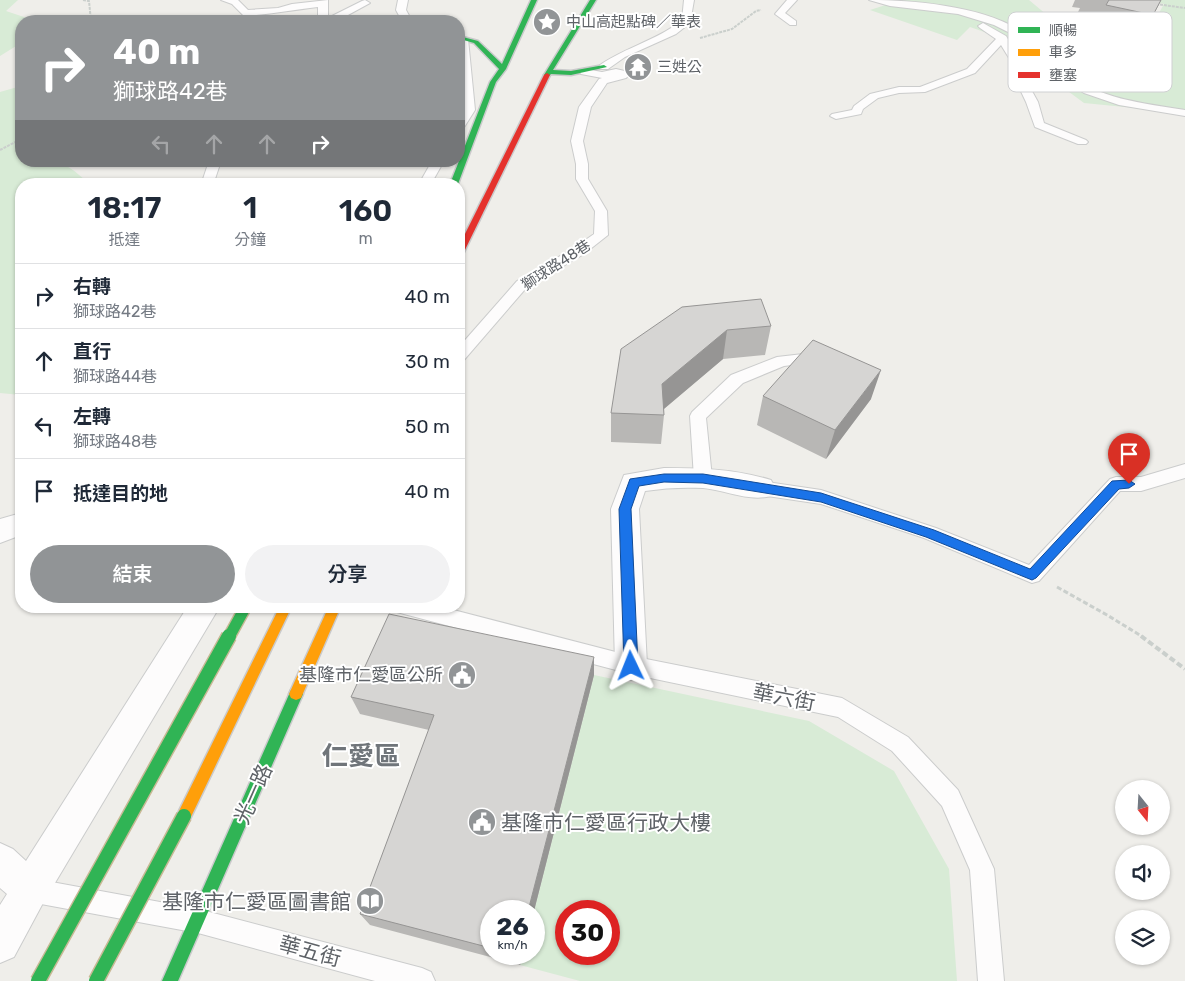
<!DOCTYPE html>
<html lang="zh-TW">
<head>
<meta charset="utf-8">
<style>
  body { margin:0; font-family:Rubik,"Noto Sans TC",sans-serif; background:#f2f2f3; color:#1f2937; height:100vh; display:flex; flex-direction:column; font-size:19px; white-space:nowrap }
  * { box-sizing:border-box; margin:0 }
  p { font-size:16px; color:#747a83 }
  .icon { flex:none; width:28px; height:28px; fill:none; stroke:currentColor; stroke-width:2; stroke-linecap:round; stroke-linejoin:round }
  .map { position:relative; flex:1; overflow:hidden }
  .drawer { position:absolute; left:15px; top:178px; width:450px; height:435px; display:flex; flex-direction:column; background:#fff; border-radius:20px; box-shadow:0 1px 4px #0004 }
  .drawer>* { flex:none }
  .hud { position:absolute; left:15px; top:15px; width:450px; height:152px; border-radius:20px; box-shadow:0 1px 4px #0004; background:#919496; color:#fff; overflow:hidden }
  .needle { width:32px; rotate:162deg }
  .buttons { position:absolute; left:1115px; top:780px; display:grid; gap:10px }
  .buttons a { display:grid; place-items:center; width:55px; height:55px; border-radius:50%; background:#fff; box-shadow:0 1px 4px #0004; font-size:25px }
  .speed { position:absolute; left:480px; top:900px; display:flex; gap:10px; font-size:25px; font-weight:700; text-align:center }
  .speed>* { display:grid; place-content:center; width:65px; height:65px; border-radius:50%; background:#fff; box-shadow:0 1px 4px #0004; line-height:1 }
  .speed small { font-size:12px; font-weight:400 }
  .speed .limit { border:8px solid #d22; background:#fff; color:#111 }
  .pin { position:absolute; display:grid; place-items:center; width:42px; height:42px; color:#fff; margin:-51px -21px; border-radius:50% 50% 50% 0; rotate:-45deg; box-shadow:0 0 5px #0007 }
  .pin .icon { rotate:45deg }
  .me { position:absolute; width:55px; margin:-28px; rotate:358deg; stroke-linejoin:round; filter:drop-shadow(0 0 4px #0008) }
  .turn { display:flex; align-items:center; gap:18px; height:105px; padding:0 15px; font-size:22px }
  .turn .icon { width:65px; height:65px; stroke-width:2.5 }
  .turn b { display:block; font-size:35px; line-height:42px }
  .lanes { display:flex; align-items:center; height:48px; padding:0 15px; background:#0003; justify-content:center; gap:25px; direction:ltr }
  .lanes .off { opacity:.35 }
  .eta { display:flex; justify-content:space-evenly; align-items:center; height:85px; text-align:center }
  .eta b { font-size:30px; font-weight:600; line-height:35px }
  .action { display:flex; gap:10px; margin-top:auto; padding:10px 15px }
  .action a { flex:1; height:58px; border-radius:30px; background:#919496; color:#fff; font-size:20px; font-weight:600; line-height:58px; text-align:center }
  .action a+a { background:#f2f2f3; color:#1f2937 }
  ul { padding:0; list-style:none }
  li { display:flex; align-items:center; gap:15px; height:65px; padding:0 15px; border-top:1px solid #e0e1e3 }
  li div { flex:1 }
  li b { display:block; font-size:19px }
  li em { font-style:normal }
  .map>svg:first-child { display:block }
  .green { fill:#d8ebd6; fill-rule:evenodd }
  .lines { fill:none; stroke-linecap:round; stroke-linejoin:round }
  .lane-casing { stroke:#cbcccc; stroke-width:2 }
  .street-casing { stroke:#cbcccc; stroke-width:2 }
  .fast-casing { stroke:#cacacb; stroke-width:3 }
  .slow-casing { stroke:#cacacb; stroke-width:3 }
  .jam-casing { stroke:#cacacb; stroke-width:3 }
  .path-far2 { stroke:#cacfcc; stroke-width:2; stroke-dasharray:3 1; stroke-linecap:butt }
  .path-far1 { stroke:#cacfcc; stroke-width:3; stroke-dasharray:5 2.5; stroke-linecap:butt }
  .path { stroke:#cacfcc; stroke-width:4; stroke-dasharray:6 3; stroke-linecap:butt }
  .lane { fill:#fdfcfc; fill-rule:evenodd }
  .street { fill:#fdfcfc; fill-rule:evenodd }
  .fast { fill:#30b455; fill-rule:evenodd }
  .slow { fill:#ff9f0a; fill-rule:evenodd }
  .jam { fill:#e5322d; fill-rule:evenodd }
  .fast-bridge-far1-casing { stroke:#c8b996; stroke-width:14; stroke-linecap:butt }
  .fast-bridge-casing { stroke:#c8b996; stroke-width:17; stroke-linecap:butt }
  .fast-bridge-far1 { stroke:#30b455; stroke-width:11 }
  .fast-bridge { stroke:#30b455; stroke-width:14 }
  .wall { fill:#b8b7b5 }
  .shaded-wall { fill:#969594 }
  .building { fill:#d6d5d3; stroke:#969594 }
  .route { fill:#1a73e8; stroke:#114b97 }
  .labels { text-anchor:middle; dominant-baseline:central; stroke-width:4; stroke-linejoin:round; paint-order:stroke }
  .far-poi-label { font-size:15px; fill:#5f6368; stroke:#fff; text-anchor:start }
  .far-street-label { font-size:15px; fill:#5f6368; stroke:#fff }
  .poi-label { font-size:18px; fill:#5f6368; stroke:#fff; text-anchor:end }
  .near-street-label { font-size:21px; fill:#5f6368; stroke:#fff }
  .near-poi-label { font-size:21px; fill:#5f6368; stroke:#fff; text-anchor:start }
  .near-district-label { font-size:26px; font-weight:bold; fill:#70757a; stroke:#fff }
  .key { fill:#fff; stroke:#cfd0d2; stroke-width:1 }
  .key-label { font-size:14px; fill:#5f6368 }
</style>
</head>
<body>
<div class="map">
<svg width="1185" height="981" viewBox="0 0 1185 981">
  <rect width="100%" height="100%" fill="#efeeea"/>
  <!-- green -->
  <path class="green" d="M0 0H18L6 11 36 21H21V43L0 56Z
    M901 0H1029L1065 30H1072L1093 43 1146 36 1164 4 1146 0H1185V113L1084 103 1023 58 1013 42 970 27 957 40 870 10Z
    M21 86V161C56 161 63 158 89 184H21V395L0 393V92Z
    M594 675 809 721 894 771 949 869 957 981H580L520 965 523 954H534V911ZM566 911H609V954H566Z"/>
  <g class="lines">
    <defs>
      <path id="lane" d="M221 0H238L248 10 278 8 292 4 328 0V16H332L362 1 365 0 370 3 337 21H320L318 19V7C294 10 271 14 246 16L243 15 232 4Z
        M398 0H408L406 10 412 21H402L396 10Z
        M684 0H694L690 23 676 34 625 57 608 69H600L599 67 600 65C626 47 658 40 682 20Z
        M787 0H797L785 13 796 21V25H790L775 14Z
        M869 0C914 0 979 6 1018 29 1036 39 1047 58 1063 71 1098 99 1142 103 1185 110V116L1119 105 1084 93 1055 75 1018 37 994 25 958 14 890 6Z
        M983 23 1006 36 1017 54 1035 73 1027 82 1038 102 1044 123 1086 140 1088 142 1086 144H1078L1035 127 1026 102 1016 81 1024 73 1009 58 1001 45 975 73 925 92 899 93 878 98 863 109 861 114 836 119 830 116 832 114 852 110 854 106 870 94 899 87H920L967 69 996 39 980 28 978 26Z
        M459 35 468 39 475 110 463 129 459 130V118L463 110Z
        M585 69 602 72 616 69 629 72 630 74 626 78 607 83 591 107 583 141 588 164V179L607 211 608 235 584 254 527 287 464 360 459 361V347L517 281 574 248 594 234 595 211 576 179V164L571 141 579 107 599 79 602 78 581 74 580 72Z
        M209 161H221L215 179 217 184H205L203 179Z
        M432 161H444L431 184H419Z
        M803 354 808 355 811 359 808 363 784 366 743 383 706 418 712 478 709 483 703 485 697 483 694 478 690 416 692 412 731 375 777 357Z
        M1185 464V478L1141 491H1120L1039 581 1032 583 924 538 821 504 761 495 755 493 752 488 755 483 761 481 821 490 936 528 1029 565 1110 479 1116 477H1141Z
        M394 606H438L631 656 842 698 908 737 958 790 994 869 1004 981H978L970 870 942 806 892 751 838 717 631 674 404 614 397 612Z
        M30 878 198 909 422 968 431 972 435 981H375L198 933 30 902 21 899 18 890 21 881Z"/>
      <path id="street" d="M664 468C700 468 736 469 771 480L775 488 771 496C749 502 725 490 703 488 683 487 664 488 645 491L639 509 647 665 642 675 631 680 620 675 615 665 611 509 624 475Z
        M21 513V535L0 543V519Z
        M188 606H220L43 903 14 957 0 963V905L7 894 0 888V843L13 849 26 861Z"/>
      <path id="fast" d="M531 0H537L506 69 496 82 458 184H450L490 82 499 69 474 43 460 39 463 37 478 41 502 64Z
        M590 0H596L553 70 571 71 604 65 607 67 571 75 551 74 549 76H545L544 75Z
        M296 688 301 690 303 694 178 981H162L291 690Z"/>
      <path id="slow" d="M280 606H292L189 821 184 823 179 821 177 816 179 811Z
        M329 606H341L301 698 296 700 291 698 289 694Z"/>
      <path id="jam" d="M547 73 550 75 463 254 459 257V246L544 75Z"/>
    </defs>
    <!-- lane casing -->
    <use href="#lane" class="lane-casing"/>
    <!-- street casing -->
    <use href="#street" class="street-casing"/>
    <!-- fast casing -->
    <use href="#fast" class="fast-casing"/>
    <!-- slow casing -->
    <use href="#slow" class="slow-casing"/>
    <!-- jam casing -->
    <use href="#jam" class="jam-casing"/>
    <!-- path-far2 -->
    <path class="path-far2" d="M83 0 89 1 91 21
      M1156 4 1185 8
      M700 38 732 29 756 11 761 10
      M0 150 21 139"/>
    <!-- path-far1 -->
    <path class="path-far1" d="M1057 587 1107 615 1143 637"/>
    <!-- path -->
    <path class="path" d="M1141 636 1185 669"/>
    <!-- lane -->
    <use href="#lane" class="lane"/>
    <!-- street -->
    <use href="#street" class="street"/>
    <!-- fast -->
    <use href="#fast" class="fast"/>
    <!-- slow -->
    <use href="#slow" class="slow"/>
    <!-- jam -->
    <use href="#jam" class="jam"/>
    <defs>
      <path id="fast-bridge-far1" d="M229 637 246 606"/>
      <path id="fast-bridge" d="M38 981 229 636
        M96 981 184 816"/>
    </defs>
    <!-- fast-bridge-far1 casing -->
    <use href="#fast-bridge-far1" class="fast-bridge-far1-casing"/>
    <!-- fast-bridge casing -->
    <use href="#fast-bridge" class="fast-bridge-casing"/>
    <!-- fast-bridge-far1 -->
    <use href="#fast-bridge-far1" class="fast-bridge-far1"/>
    <!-- fast-bridge -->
    <use href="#fast-bridge" class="fast-bridge"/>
  </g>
  <!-- wall -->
  <path class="wall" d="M1075 0H1161L1144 34 1098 24 1101 17 1078 12 1080 8 1072 7Z
    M682 307 771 326 765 355 723 359 664 409V415L661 444 611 442V413Z
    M763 396 871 399 826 459 757 425Z
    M594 657V675L534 911H491V954H523L520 965 370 925 360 914 429 730 360 714 351 697Z"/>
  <!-- shaded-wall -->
  <path class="shaded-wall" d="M727 330 723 359 659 413 662 384Z
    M881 370 871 399 826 459 835 430Z
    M594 657V675L534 911H528Z
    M517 954H523L520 965 517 955Z"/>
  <!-- building -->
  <path class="building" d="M1109 0H1161L1153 15 1106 5Z
    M761 299 771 326 727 330 662 384 664 415 611 413 621 349 682 307Z
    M813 340 881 370 835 430 763 396Z
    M389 614 594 657 528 911H491V948L360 914 434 715 351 697Z"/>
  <!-- route -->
  <path class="route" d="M664 474H703L821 493 934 530 1030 569 1112 481 1129 480 1135 484 1129 488 1119 489 1036 578 1032 580 926 537 821 502 703 483 664 482 639 486 631 509 638 666 636 670 631 672 626 670 624 666 619 509 630 479Z"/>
  <!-- icons -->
  <defs>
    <symbol id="sight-disc" viewBox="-11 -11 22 22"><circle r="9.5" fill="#919496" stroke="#fff"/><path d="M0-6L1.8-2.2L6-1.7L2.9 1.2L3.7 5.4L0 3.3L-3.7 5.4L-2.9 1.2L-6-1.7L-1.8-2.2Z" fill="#fff"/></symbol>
    <symbol id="temple-disc" viewBox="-11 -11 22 22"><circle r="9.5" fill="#919496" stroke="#fff"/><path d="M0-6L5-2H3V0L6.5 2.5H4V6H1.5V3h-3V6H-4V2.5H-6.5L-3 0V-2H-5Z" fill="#fff"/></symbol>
    <symbol id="civic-disc" viewBox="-11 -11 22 22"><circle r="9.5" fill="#919496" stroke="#fff"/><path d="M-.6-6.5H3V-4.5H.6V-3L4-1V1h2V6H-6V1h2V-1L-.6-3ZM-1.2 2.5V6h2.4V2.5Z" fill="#fff"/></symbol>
    <symbol id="library-disc" viewBox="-11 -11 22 22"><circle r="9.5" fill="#919496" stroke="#fff"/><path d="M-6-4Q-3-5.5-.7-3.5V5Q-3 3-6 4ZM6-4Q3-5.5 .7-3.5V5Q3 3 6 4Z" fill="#fff"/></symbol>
  </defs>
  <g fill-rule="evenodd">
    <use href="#sight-disc" x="531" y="6" width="32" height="32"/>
    <use href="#temple-disc" x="622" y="51" width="32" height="32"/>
    <use href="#civic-disc" x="446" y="659" width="32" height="32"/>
    <use href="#civic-disc" x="466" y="806" width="32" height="32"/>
    <use href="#library-disc" x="354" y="885" width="32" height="32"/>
  </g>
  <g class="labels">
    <!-- far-poi labels -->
    <g class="far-poi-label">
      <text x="566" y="22">中山高起點碑／華表</text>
      <text x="657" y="67">三姓公</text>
    </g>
    <!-- far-street labels -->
    <g class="far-street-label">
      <text transform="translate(556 265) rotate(-33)">獅球路48巷</text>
    </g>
    <!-- poi labels -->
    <g class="poi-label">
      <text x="443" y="675">基隆市仁愛區公所</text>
    </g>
    <!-- near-street labels -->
    <g class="near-street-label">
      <text transform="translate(784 697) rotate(11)">華六街</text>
      <text transform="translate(253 794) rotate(-66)">光一路</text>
      <text transform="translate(310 951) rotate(15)">華五街</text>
    </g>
    <!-- near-poi labels -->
    <g class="near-poi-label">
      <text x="501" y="822">基隆市仁愛區行政大樓</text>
      <text x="351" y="901" text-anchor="end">基隆市仁愛區圖書館</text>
    </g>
    <!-- near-district labels -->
    <g class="near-district-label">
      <text x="361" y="756">仁愛區</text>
    </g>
  </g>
  <!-- legend -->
  <rect x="1008" y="12" width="164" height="80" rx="8" class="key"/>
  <rect x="1018" y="27" width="22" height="6" fill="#30b455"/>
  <rect x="1018" y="49" width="22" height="7" fill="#ff9f0a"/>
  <rect x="1018" y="72" width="22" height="6" fill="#e5322d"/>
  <g class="key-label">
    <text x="1049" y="35">順暢</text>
    <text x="1049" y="57">車多</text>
    <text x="1049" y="80">壅塞</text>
  </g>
</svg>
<div class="buttons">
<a><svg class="needle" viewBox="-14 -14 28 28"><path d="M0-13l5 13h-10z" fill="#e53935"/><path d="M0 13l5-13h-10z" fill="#747a83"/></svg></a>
<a><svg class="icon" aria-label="sound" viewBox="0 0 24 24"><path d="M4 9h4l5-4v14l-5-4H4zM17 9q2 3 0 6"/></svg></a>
<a><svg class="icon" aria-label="layers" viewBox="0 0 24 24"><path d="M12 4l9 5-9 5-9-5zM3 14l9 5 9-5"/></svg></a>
</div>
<div class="speed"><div>26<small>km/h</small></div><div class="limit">30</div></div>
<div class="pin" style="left:1129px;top:484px;background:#d93025"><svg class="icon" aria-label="arrive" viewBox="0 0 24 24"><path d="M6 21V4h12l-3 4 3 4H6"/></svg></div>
<svg class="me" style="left:631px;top:666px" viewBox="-20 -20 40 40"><path d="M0-17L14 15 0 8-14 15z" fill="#1a73e8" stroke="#fff" stroke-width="4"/></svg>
<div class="hud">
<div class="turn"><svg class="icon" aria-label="right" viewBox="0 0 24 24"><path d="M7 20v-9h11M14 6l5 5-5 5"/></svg><div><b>40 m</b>獅球路42巷</div></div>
<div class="lanes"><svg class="icon off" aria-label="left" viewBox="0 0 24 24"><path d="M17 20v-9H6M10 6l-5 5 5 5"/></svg><svg class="icon off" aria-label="ahead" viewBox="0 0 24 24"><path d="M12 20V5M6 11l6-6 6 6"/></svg><svg class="icon off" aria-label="ahead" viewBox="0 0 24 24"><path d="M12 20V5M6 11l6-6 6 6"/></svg><svg class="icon" aria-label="right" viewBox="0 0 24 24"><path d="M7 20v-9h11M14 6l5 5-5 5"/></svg></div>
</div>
<section class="drawer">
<div class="eta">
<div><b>18:17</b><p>抵達</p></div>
<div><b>1</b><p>分鐘</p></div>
<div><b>160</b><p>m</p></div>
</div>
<ul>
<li><svg class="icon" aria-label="right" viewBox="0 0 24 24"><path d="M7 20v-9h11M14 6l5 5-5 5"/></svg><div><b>右轉</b><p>獅球路42巷</p></div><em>40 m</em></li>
<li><svg class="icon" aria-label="ahead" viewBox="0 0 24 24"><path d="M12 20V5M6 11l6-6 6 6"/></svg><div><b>直行</b><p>獅球路44巷</p></div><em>30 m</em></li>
<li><svg class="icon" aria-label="left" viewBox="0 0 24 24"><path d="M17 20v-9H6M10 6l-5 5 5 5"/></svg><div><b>左轉</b><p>獅球路48巷</p></div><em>50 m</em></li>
<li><svg class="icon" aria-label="arrive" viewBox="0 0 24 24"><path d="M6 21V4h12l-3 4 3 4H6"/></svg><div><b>抵達目的地</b></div><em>40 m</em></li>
</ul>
<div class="action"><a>結束</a><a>分享</a></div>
</section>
</div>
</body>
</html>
